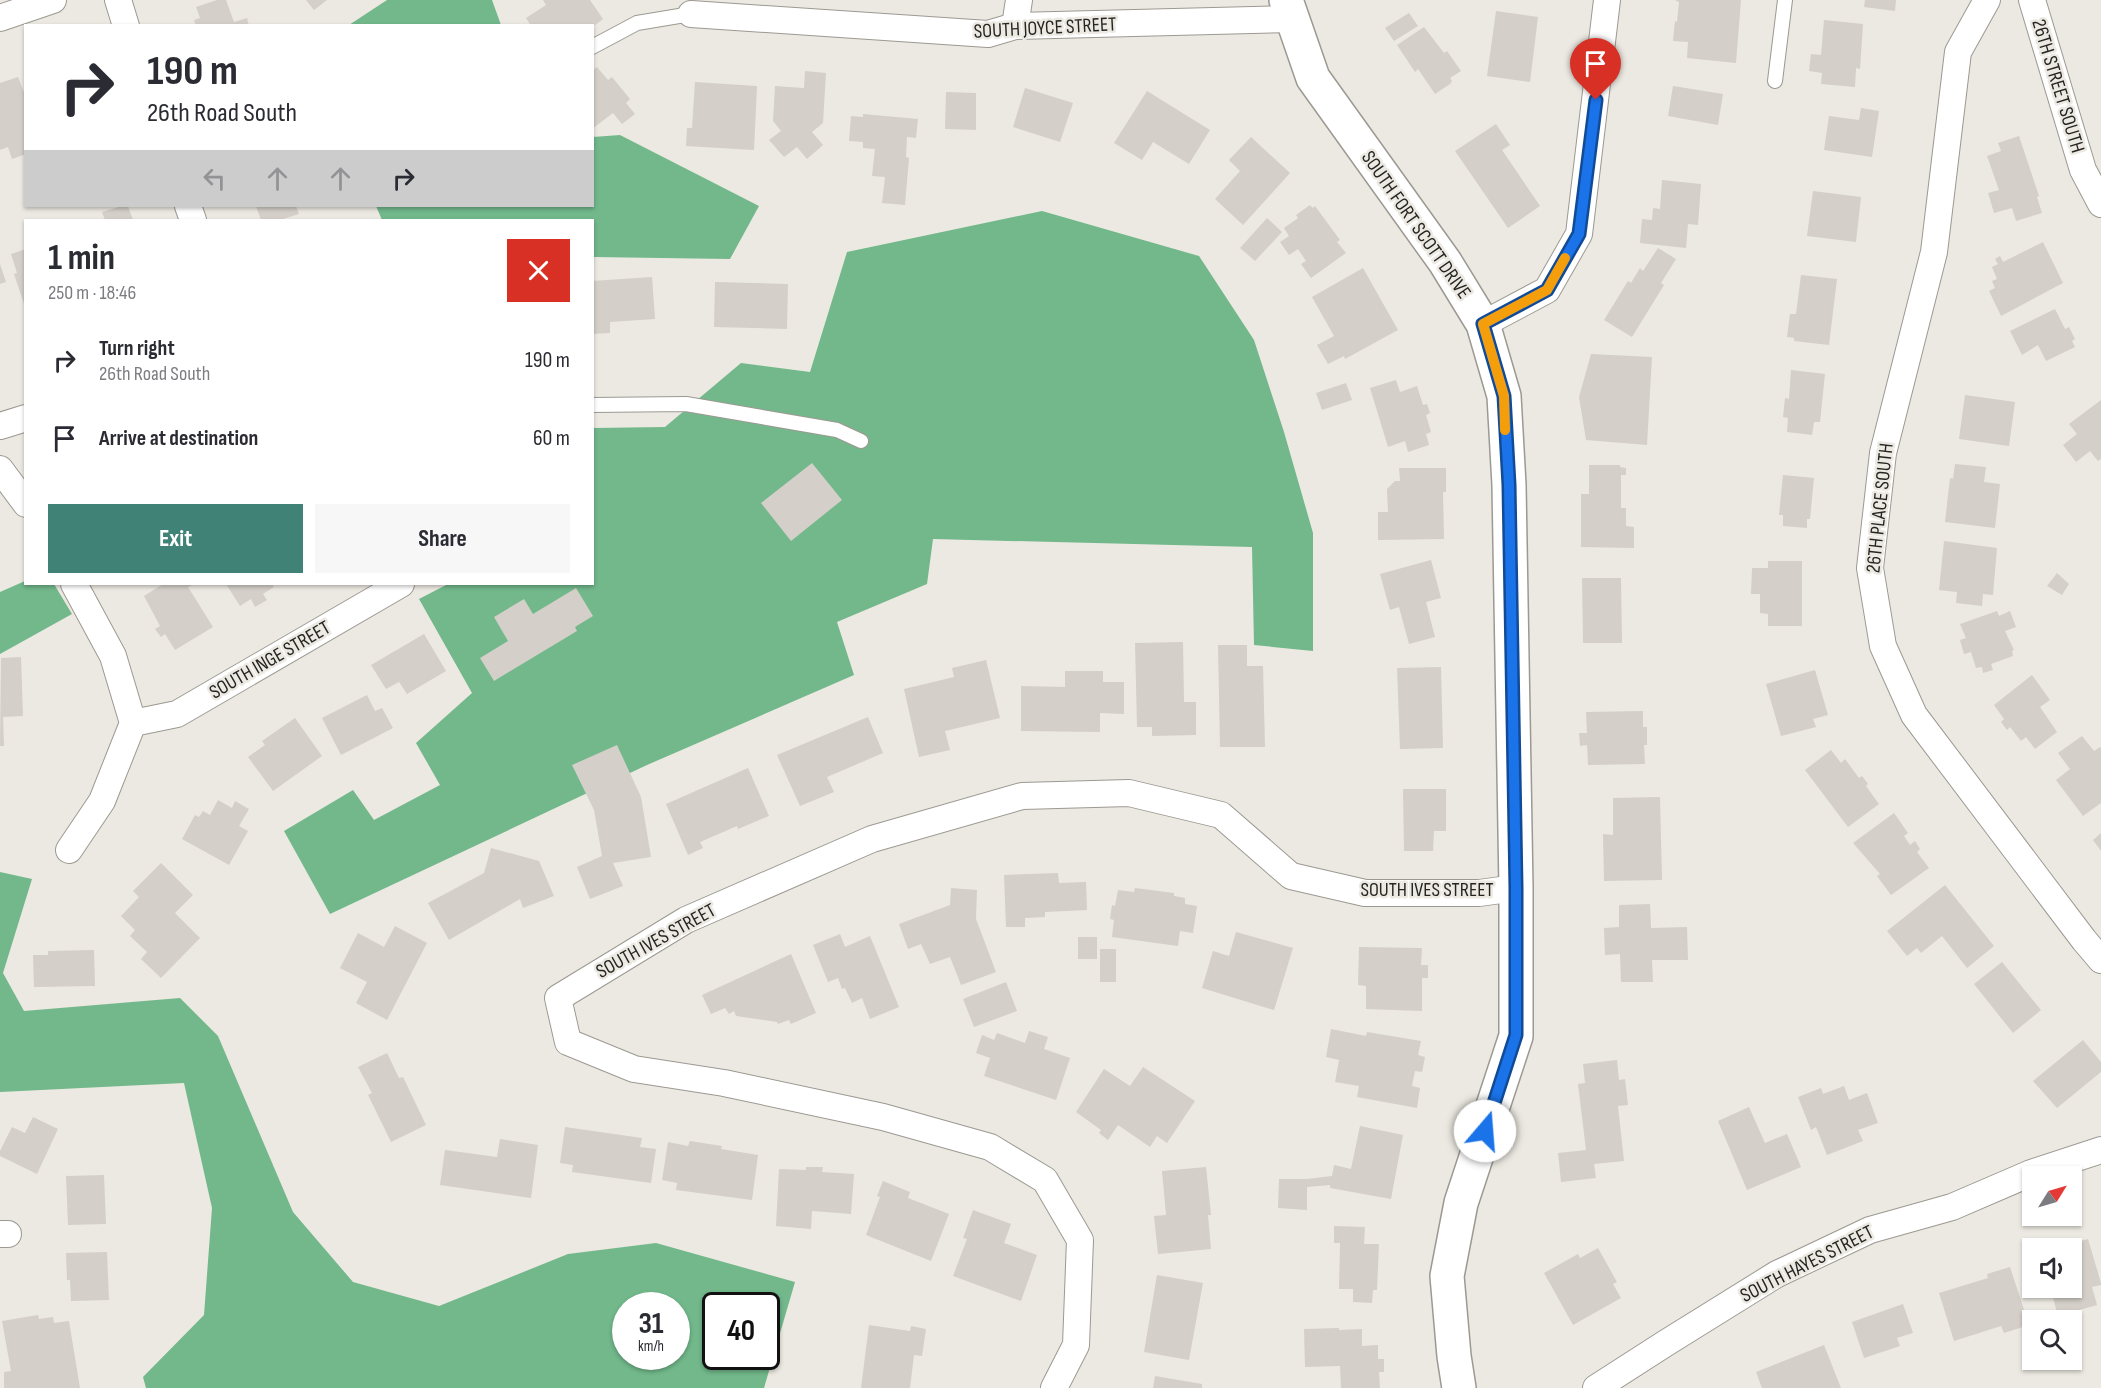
<!DOCTYPE html>
<html lang="en">
<head>
<meta charset="utf-8">
<style>
  body { margin:0; font-family:"Sofia Sans Condensed",sans-serif; background:#f7f7f7; color:#2b2b33; height:100vh; display:flex; flex-direction:column; font-size:22px; white-space:nowrap }
  * { box-sizing:border-box; margin:0 }
  p { font-size:20px; color:#7c7c81 }
  .icon { flex:none; width:33px; height:33px; fill:none; stroke:currentColor; stroke-width:2; stroke-linecap:round; stroke-linejoin:round }
  .map { position:relative; flex:1; overflow:hidden }
  .panel { position:absolute; left:24px; top:219px; width:570px; height:366px; display:flex; flex-direction:column; background:#fff; border-radius:0px; box-shadow:0 2px 4px #0004 }
  .panel>* { flex:none }
  .hud { position:absolute; left:24px; top:24px; width:570px; height:183px; border-radius:0px; box-shadow:0 2px 4px #0004; background:#fff; color:#2b2b33; overflow:hidden }
  .needle { width:39px; rotate:53deg }
  .tools { position:absolute; left:2022px; top:1166px; display:grid; gap:12px }
  .tools a { display:grid; place-items:center; width:60px; height:60px; border-radius:0px; background:#fff; box-shadow:0 2px 4px #0004; font-size:30px }
  .speed { position:absolute; left:612px; top:1292px; display:flex; gap:12px; font-size:30px; font-weight:700; text-align:center }
  .speed>* { display:grid; place-content:center; width:78px; height:78px; border-radius:50%; background:#fff; box-shadow:0 2px 4px #0004; line-height:1 }
  .speed small { font-size:15px; font-weight:400 }
  .speed .limit { border:3px solid #111; border-radius:9px; background:#fff; color:#111 }
  .pin { position:absolute; display:grid; place-items:center; width:51px; height:51px; color:#fff; margin:-62px -26px; border-radius:50% 50% 50% 0; rotate:-45deg; box-shadow:0 0 6px #0007 }
  .pin .icon { rotate:45deg }
  .me { position:absolute; width:66px; margin:-33px; rotate:18deg; stroke-linejoin:round; filter:drop-shadow(0 0 4px #0008) }
  .turn { display:flex; align-items:center; gap:21px; height:126px; padding:0 24px; font-size:27px }
  .turn .icon { width:78px; height:78px; stroke-width:2.5 }
  .turn b { display:block; font-size:42px; line-height:51px }
  .lanes { display:flex; align-items:center; height:57px; padding:0 24px; background:#0003; justify-content:center; gap:30px; direction:ltr }
  .lanes .off { opacity:.35 }
  .round { display:grid; place-items:center; flex:none; width:63px; height:63px; border-radius:0px; background:#f7f7f7 }
  .headline { display:flex; align-items:center; justify-content:space-between; height:102px; padding:0 24px }
  h1 { font-size:36px; font-weight:700; line-height:45px }
  .action { display:flex; gap:12px; margin-top:auto; padding:12px 24px }
  .action a { flex:1; height:69px; border-radius:0px; background:#408376; color:#fff; font-size:24px; font-weight:700; line-height:69px; text-align:center }
  .action a+a { background:#f7f7f7; color:#2b2b33 }
  ul { padding:0; list-style:none }
  li { display:flex; align-items:center; gap:18px; height:78px; padding:0 24px }
  li div { flex:1 }
  li b { display:block; font-size:22px }
  li em { font-style:normal }
  .map>svg:first-child { display:block }
  .forest { fill:#72b88b; fill-rule:evenodd }
  .building { fill:#d4cfc8 }
  .lines { fill:none; stroke-linecap:round; stroke-linejoin:round }
  .lane-casing { stroke:#9c9992; stroke-width:16 }
  .street-casing { stroke:#9c9992; stroke-width:28 }
  .secondary-casing { stroke:#9c9992; stroke-width:36 }
  .lane { stroke:#fff; stroke-width:14 }
  .street { stroke:#fff; stroke-width:26 }
  .secondary { stroke:#fff; stroke-width:33 }
  .route-casing { stroke:#114b97; stroke-width:15 }
  .route { stroke:#1a73e8; stroke-width:10 }
  .slow { stroke:#f59e0b; stroke-width:10 }
  .labels { text-anchor:middle; dominant-baseline:central; stroke-width:5; stroke-linejoin:round; paint-order:stroke }
  .street-label { font-size:20px; fill:#252421; stroke:#ece9e2 }
</style>
</head>
<body>
<div class="map">
<svg width="2101" height="1388" viewBox="0 0 2101 1388">
  <rect width="100%" height="100%" fill="#ece9e2"/>
  <!-- forest -->
  <path class="forest" d="M387 0H492L501 25H349Z
    M620 135 759 206 730 259 593 257 592 220H382L376 206H592L593 137Z
    M1042 211 1199 256 1254 340 1284 432 1313 533V651L1254 645 1252 547 933 539 927 584 837 622 854 675 647 765 330 914 284 831 353 790 374 820 440 785 416 743 472 693 419 599 448 584H592L593 428 665 427 741 363 810 372 847 252Z
    M25 581 26 584H54L72 614 0 654V592Z
    M0 872 32 879 3 973 24 1011 180 998 218 1036 293 1212 353 1282 439 1306 568 1254 656 1243 795 1282 764 1388H146L143 1377 204 1315 212 1208 184 1083 0 1092ZM626 1305H676V1356H626ZM716 1305H766V1356H716Z"/>
  <!-- building -->
  <path class="building" d="M217 0H226L234 22 247 18 249 26H196L194 20 200 18 196 7Z
    M306 0H327L314 10Z
    M543 0H590L603 19 594 26H531L526 18 546 5Z
    M1675 0H1741L1736 63 1687 58 1688 42 1673 41 1675 21 1677 22 1679 2Z
    M1865 0H1896L1895 11 1864 7Z
    M1496 11 1538 17 1530 82 1487 76Z
    M1409 13 1418 26 1394 41 1385 28Z
    M1824 20 1863 24 1860 69 1856 68 1855 87 1821 84 1822 73 1809 71 1811 54 1821 55Z
    M1424 27 1444 53 1447 51 1461 71 1450 78 1452 81 1450 84 1435 94 1418 69 1415 72 1397 45Z
    M597 67 608 80 612 77 630 99 626 103 635 114 622 124 613 113 592 129V71Z
    M805 71 826 73 823 123 812 132 823 145 807 159 797 147 784 157 769 140 781 131 773 121 775 86 804 88Z
    M18 77 26 97V154L12 159 8 147 0 150V83Z
    M695 82 757 86 754 150 686 146 687 128H692Z
    M1673 86 1723 94 1718 125 1668 116Z
    M1025 88 1073 103 1060 142 1013 127Z
    M1147 91 1210 130 1189 164 1153 142 1142 160 1114 143Z
    M946 92 976 93V130L945 129Z
    M1861 108 1879 111 1872 157 1824 150 1829 116 1859 120Z
    M863 114 918 119 916 138 907 137 906 157 909 158 905 205 882 203 885 177 872 176 875 149 863 148V142L849 141 851 116 863 117Z
    M1496 124 1510 145 1502 150 1540 206 1508 228 1455 151Z
    M2019 136 2039 196 2037 197 2042 213 2016 221 2012 208 1994 213 1988 193 1999 190 1987 156 2001 151 1998 143Z
    M1251 137 1290 173 1243 225 1215 199 1240 171 1229 160Z
    M1662 180 1701 184 1698 225 1688 224 1686 248 1640 243 1642 219 1652 220 1653 208 1660 209Z
    M1813 191 1861 197 1856 242 1807 236Z
    M1310 205 1313 208 1315 206 1340 240 1337 242 1346 253 1311 278 1301 264 1306 261 1298 249 1289 255 1280 242 1289 236 1284 228 1298 218 1296 215Z
    M122 206H128L133 220H105L102 212Z
    M256 206H296L299 214 280 220H261Z
    M1267 218 1282 232 1255 261 1240 248Z
    M2043 242 2063 283 2001 316 1989 291 1995 288 1992 281 1997 279 1992 267 1998 264 1995 259 2000 256 2003 262Z
    M1658 248 1676 259 1661 283 1664 285 1632 337 1604 320 1628 281 1631 283 1640 268 1643 271Z
    M26 249V307H25L14 274 17 273 11 254Z
    M0 264 6 282 0 284Z
    M1363 268 1398 330 1345 359 1344 356 1328 364 1317 345 1334 336 1312 297Z
    M1801 275 1837 279 1829 345 1794 341V338L1787 337 1790 314H1796Z
    M652 277 655 319 610 322V333L592 334V281Z
    M715 282 788 284 787 329 714 327Z
    M2055 309 2065 329 2069 327 2075 339 2072 341 2075 347 2046 361 2038 345 2022 355 2010 331Z
    M1591 354 1652 357 1647 445 1586 440 1579 397Z
    M1791 370 1825 374 1820 422H1814L1812 435 1787 432 1788 418 1783 417 1785 398 1789 399Z
    M1396 380 1400 392 1417 386 1423 405 1427 404 1430 413 1426 415 1431 432 1426 434 1429 445 1408 452 1405 441 1388 447 1370 388Z
    M1346 383 1352 400 1322 410 1316 393Z
    M1965 395 2015 402 2009 446 1959 439Z
    M2101 400V459L2098 461 2090 451 2076 462 2063 445 2077 434 2069 424Z
    M812 463 842 500 791 541 761 503Z
    M1955 464 1986 467 1984 482 2000 484 1995 528 1945 522 1950 478 1953 479Z
    M1589 465H1620V467L1626 468V475H1621V508H1626V526L1634 527V548L1581 547V494H1589Z
    M1399 468H1446V492H1443L1444 539 1378 540V512H1388L1387 489 1395 481H1400Z
    M1783 475 1814 478 1810 519H1807V528L1783 526V515H1779Z
    M1944 541 1997 548 1993 595 1983 594 1982 606 1956 603 1957 592 1939 590Z
    M1431 560 1441 598 1426 602 1435 637 1409 644 1399 607 1390 610 1380 574Z
    M1768 561H1802V626H1768V614L1760 613V594H1751L1752 568H1768Z
    M2057 573 2069 584 2062 595 2047 586Z
    M1582 578H1621L1622 643H1583Z
    M163 584H194L188 587 213 627 175 650 165 634 161 637 155 629 160 626 144 596Z
    M226 584H272L274 587 263 594 267 600 255 607 251 599 240 606Z
    M576 588 593 616 575 627 577 631 494 681 480 658 508 641 494 617 524 599 533 614Z
    M1997 611 1999 616 2010 611 2016 627 2005 631 2014 650 2012 651 2013 656 1991 664 1993 670 1983 673 1982 667 1976 668 1971 652 1964 654 1960 640 1966 638 1960 624Z
    M424 634 446 671 407 694 399 682 386 689 371 665Z
    M1183 642 1184 702H1196V735L1152 736V727H1137L1135 643Z
    M1218 645H1247V666H1263L1265 747H1220Z
    M21 657 23 716 3 717 4 746H0L1 658Z
    M986 660 1000 718 945 731 950 750 919 757 904 689 954 677 952 668Z
    M1441 667 1443 748 1400 749 1397 668Z
    M1815 670 1828 715 1813 719 1816 727 1781 736 1766 684Z
    M1065 671H1103V682H1124V714L1100 713V732L1021 731V686L1065 687Z
    M2032 675 2050 700 2040 707 2057 732 2035 749 2026 737 2021 741 2010 727 2007 730 2001 722 2004 719 1994 705Z
    M367 695 375 711 382 708 393 728 341 755 322 718Z
    M1643 711V727H1647V745H1644L1645 764 1588 765 1587 745 1580 746 1579 733H1587L1586 712Z
    M868 717 883 753 827 777 834 792 800 806 777 755Z
    M295 718 322 756 273 791 248 757 265 745 262 741Z
    M2082 736 2094 751 2100 747 2101 748V803L2083 816 2056 780 2070 769 2058 753Z
    M617 745 641 797 651 857 613 863 623 886 590 899 577 867 602 856 594 810 572 765Z
    M1831 750 1841 763 1845 759 1859 778 1862 776 1868 784 1866 786 1879 804 1848 827 1805 770Z
    M748 768 769 816 738 829 737 826 700 842 703 848 688 855 666 804Z
    M1403 789H1446V831H1434L1433 851H1404Z
    M1660 797 1662 880 1604 881 1603 834 1613 835V798Z
    M218 800 232 808 235 801 249 809 239 826 248 831 229 865 182 839 195 815 199 817 203 811 210 815Z
    M1894 813 1908 833 1904 836 1910 845 1915 841 1920 849 1917 852 1929 868 1891 895 1877 876 1880 874 1853 843Z
    M2101 833V851L2093 840Z
    M491 848 539 861 554 896 523 908 520 899 449 940 428 903 484 873Z
    M161 863 193 895 175 913 200 938 161 978 141 959 147 952 130 936 135 930 121 916 139 897 133 891Z
    M1058 873 1059 883 1086 882 1087 910 1045 912V917L1025 918V927H1006L1004 875Z
    M1945 885 1994 946 1967 968 1942 936 1921 953 1917 948 1907 956 1887 931Z
    M951 888 977 890 976 919 996 972 961 985 950 957 930 964 921 944 908 949 899 924 950 905Z
    M1135 888 1174 893V896L1185 898V904L1197 906 1193 933 1180 931 1178 946 1112 937 1114 920 1110 919 1112 905 1115 906 1118 890 1134 892Z
    M1650 904 1651 928 1687 927 1688 960H1652L1653 982H1621L1620 954 1605 955 1604 928 1619 927V905Z
    M395 926 427 943 387 1020 356 1003 367 982 340 968 358 933 384 947Z
    M1236 932 1293 948 1274 1010 1202 988 1213 951 1229 956Z
    M840 934 845 947 870 936 899 1007 870 1019 862 998 852 1003 845 988 842 989 838 978 828 982 813 945Z
    M1078 937H1097V959H1078Z
    M1359 947 1422 948 1421 965H1428V978H1422V1011L1366 1009V986L1358 985Z
    M1100 949H1116V982H1100Z
    M94 950 95 986 34 987 33 955H48V951Z
    M791 954 816 1013 791 1024 789 1020 778 1024 777 1022 736 1016 734 1011 729 1014 725 1008 711 1014 702 995Z
    M2002 962 2041 1010 2013 1033 1974 984Z
    M1006 982 1017 1011 974 1027 963 999Z
    M1331 1029 1366 1036 1367 1032 1421 1041 1418 1055 1425 1057 1422 1072 1415 1071 1412 1086 1420 1088 1417 1108 1357 1097 1359 1086 1335 1082 1339 1060 1326 1057Z
    M1029 1031 1048 1037 1044 1049 1070 1058 1056 1100 984 1076 990 1058 976 1053 982 1035 994 1040 997 1033 1025 1043Z
    M2083 1040 2101 1062V1072L2057 1108 2033 1081Z
    M387 1053 399 1078 403 1077 426 1125 391 1142 368 1095 372 1093 358 1067Z
    M1617 1060 1619 1080 1625 1079 1628 1105 1618 1106 1624 1161 1594 1164 1596 1178 1561 1182 1558 1153 1586 1150 1578 1084 1585 1083 1583 1064Z
    M1143 1067 1195 1101 1167 1143 1157 1136 1150 1147 1118 1125 1108 1140 1099 1133 1101 1130 1076 1112 1104 1069 1130 1086Z
    M1844 1086 1849 1100 1867 1093 1878 1123 1858 1130 1863 1141 1827 1155 1816 1127 1811 1130 1798 1097 1821 1088 1823 1094Z
    M1749 1107 1765 1143 1787 1134 1801 1167 1747 1190 1718 1121Z
    M33 1117 58 1129 37 1174 0 1156V1151L12 1127 25 1133Z
    M1360 1126 1403 1135 1391 1199 1330 1188V1185L1307 1187V1210L1278 1208 1279 1179H1307L1332 1176 1334 1165 1351 1169Z
    M565 1127 642 1138 640 1147 656 1149 651 1183 572 1172 573 1165 560 1163Z
    M500 1139 538 1145 531 1198 440 1185 445 1150 497 1157Z
    M690 1141 722 1146 721 1149 758 1155 752 1200 676 1190 677 1183 662 1180 668 1142 688 1146Z
    M806 1167H823L822 1172 854 1174 851 1214 812 1211 811 1229 776 1226 779 1169 806 1170Z
    M1206 1167 1211 1215H1208L1211 1249 1158 1254 1154 1216 1166 1215 1162 1171Z
    M104 1175 106 1224 68 1225 66 1176Z
    M883 1181 910 1192 908 1198 949 1214 931 1261 866 1235 880 1197 877 1196Z
    M973 1210 1011 1224 1004 1243 1037 1255 1021 1301 953 1276 967 1239 963 1238Z
    M1334 1226 1365 1227 1364 1244H1379L1377 1290H1373L1372 1303 1353 1302V1289H1339L1340 1243H1334Z
    M2088 1239 2101 1283V1285L2092 1287 2097 1305 2058 1316 2050 1287H2072V1248L2058 1247Z
    M1598 1248 1617 1282 1613 1284 1621 1298 1573 1325 1544 1273 1578 1254 1580 1258Z
    M107 1252 109 1300 71 1301 70 1280H67L66 1253Z
    M2010 1267 2029 1325 2004 1333 2001 1326 1954 1341 1939 1293 1988 1278 1987 1274Z
    M1157 1275 1203 1283 1189 1360 1144 1352Z
    M1903 1304 1913 1333 1897 1338 1900 1346 1864 1358 1852 1322Z
    M38 1315 39 1319 53 1317 54 1323 69 1321 80 1388H4V1372L11 1371 2 1321Z
    M869 1325 910 1331 911 1326 926 1329 922 1356 914 1355 910 1388H861Z
    M1339 1328V1330L1362 1329V1346L1378 1345V1359H1384V1372H1379L1380 1388H1341L1340 1366 1305 1367 1304 1329Z
    M1824 1345 1841 1388H1762L1756 1372Z
    M1155 1376 1202 1384V1388H1153Z"/>
  <g class="lines">
    <defs>
      <path id="lane" d="M592 47 637 23 691 14
        M1775 81 1785 0
        M592 405 686 404 837 430 861 441"/>
      <path id="street" d="M118 0 126 26
        M1987 0 1958 52 1934 252 1883 453 1870 568 1883 646 1914 715 2084 940 2101 960
        M2032 0 2083 170 2101 204
        M691 14 988 34 1015 26 1292 19
        M0 18 53 0
        M1015 26 1019 0
        M188 206 193 220
        M1483 324 1547 290 1579 234 1607 0
        M0 426 26 418
        M0 469 26 504
        M133 723 177 714 401 584
        M69 850 102 801 133 723 113 656 74 584
        M0 1234H8
        M1054 1388 1076 1345 1080 1240 1045 1180 990 1147 883 1117 724 1083 634 1069 568 1042 558 998 686 920 872 839 1022 796 1129 793 1221 815 1291 876 1365 893H1479L1516 888
        M1596 1388 1666 1343 1777 1274 1870 1230 1952 1207 2031 1173 2101 1150"/>
      <path id="secondary" d="M1286 0 1313 78 1445 262 1483 324 1504 396 1509 485 1516 888V1036L1461 1203 1447 1276 1454 1356 1459 1388"/>
    </defs>
    <!-- lane casing -->
    <use href="#lane" class="lane-casing"/>
    <!-- street casing -->
    <use href="#street" class="street-casing"/>
    <!-- secondary casing -->
    <use href="#secondary" class="secondary-casing"/>
    <!-- lane -->
    <use href="#lane" class="lane"/>
    <!-- street -->
    <use href="#street" class="street"/>
    <!-- secondary -->
    <use href="#secondary" class="secondary"/>
  </g>
  <g class="lines">
    <defs>
      <path id="route" d="M1485 1131 1516 1035V888L1509 485 1504 396 1483 324 1547 290 1579 234 1596 100"/>
    </defs>
    <!-- route casing -->
    <use href="#route" class="route-casing"/>
    <!-- route -->
    <use href="#route" class="route"/>
    <!-- slow -->
    <path class="slow" d="M1505 430 1504 396 1483 324 1547 290 1565 258"/>
  </g>
  <g class="labels">
    <!-- street labels -->
    <g class="street-label">
      <text transform="translate(1045 28) rotate(-3)">SOUTH JOYCE STREET</text>
      <text transform="translate(2058 86) rotate(73)">26TH STREET SOUTH</text>
      <text transform="translate(1416 225) rotate(55)">SOUTH FORT SCOTT DRIVE</text>
      <text transform="translate(1880 508) rotate(-84)">26TH PLACE SOUTH</text>
      <text transform="translate(270 660) rotate(-30)">SOUTH INGE STREET</text>
      <text x="1427" y="890">SOUTH IVES STREET</text>
      <text transform="translate(656 941) rotate(-29)">SOUTH IVES STREET</text>
      <text transform="translate(1807 1264) rotate(-27)">SOUTH HAYES STREET</text>
    </g>
  </g>
</svg>
<div class="tools">
<a><svg class="needle" viewBox="-14 -14 28 28"><path d="M0-13l5 13h-10z" fill="#e53935"/><path d="M0 13l5-13h-10z" fill="#7c7c81"/></svg></a>
<a><svg class="icon" aria-label="sound" viewBox="0 0 24 24"><path d="M4 9h4l5-4v14l-5-4H4zM17 9q2 3 0 6"/></svg></a>
<a><svg class="icon" aria-label="search" viewBox="0 0 24 24"><circle cx="10" cy="10" r="6"/><path d="M15 15l6 6"/></svg></a>
</div>
<div class="speed"><div>31<small>km/h</small></div><div class="limit">40</div></div>
<div class="pin" style="left:1596px;top:100px;background:#d93025"><svg class="icon" aria-label="arrive" viewBox="0 0 24 24"><path d="M6 21V4h12l-3 4 3 4H6"/></svg></div>
<svg class="me" style="left:1485px;top:1131px" viewBox="-20 -20 40 40"><circle r="19" fill="#fff"/><path d="M0-13L10 11 0 6-10 11z" fill="#1a73e8"/></svg>
<div class="hud">
<div class="turn"><svg class="icon" aria-label="right" viewBox="0 0 24 24"><path d="M7 20v-9h11M14 6l5 5-5 5"/></svg><div><b>190 m</b>26th Road South</div></div>
<div class="lanes"><svg class="icon off" aria-label="left" viewBox="0 0 24 24"><path d="M17 20v-9H6M10 6l-5 5 5 5"/></svg><svg class="icon off" aria-label="ahead" viewBox="0 0 24 24"><path d="M12 20V5M6 11l6-6 6 6"/></svg><svg class="icon off" aria-label="ahead" viewBox="0 0 24 24"><path d="M12 20V5M6 11l6-6 6 6"/></svg><svg class="icon" aria-label="right" viewBox="0 0 24 24"><path d="M7 20v-9h11M14 6l5 5-5 5"/></svg></div>
</div>
<section class="panel">
<div class="headline"><div><h1>1 min</h1><p>250 m · 18:46</p></div><a class="round" style="background:#d93025;color:#fff"><svg class="icon" aria-label="close" viewBox="0 0 24 24"><path d="M6 6l12 12M18 6L6 18"/></svg></a></div>
<ul>
<li><svg class="icon" aria-label="right" viewBox="0 0 24 24"><path d="M7 20v-9h11M14 6l5 5-5 5"/></svg><div><b>Turn right</b><p>26th Road South</p></div><em>190 m</em></li>
<li><svg class="icon" aria-label="arrive" viewBox="0 0 24 24"><path d="M6 21V4h12l-3 4 3 4H6"/></svg><div><b>Arrive at destination</b></div><em>60 m</em></li>
</ul>
<div class="action"><a>Exit</a><a>Share</a></div>
</section>
</div>
</body>
</html>
